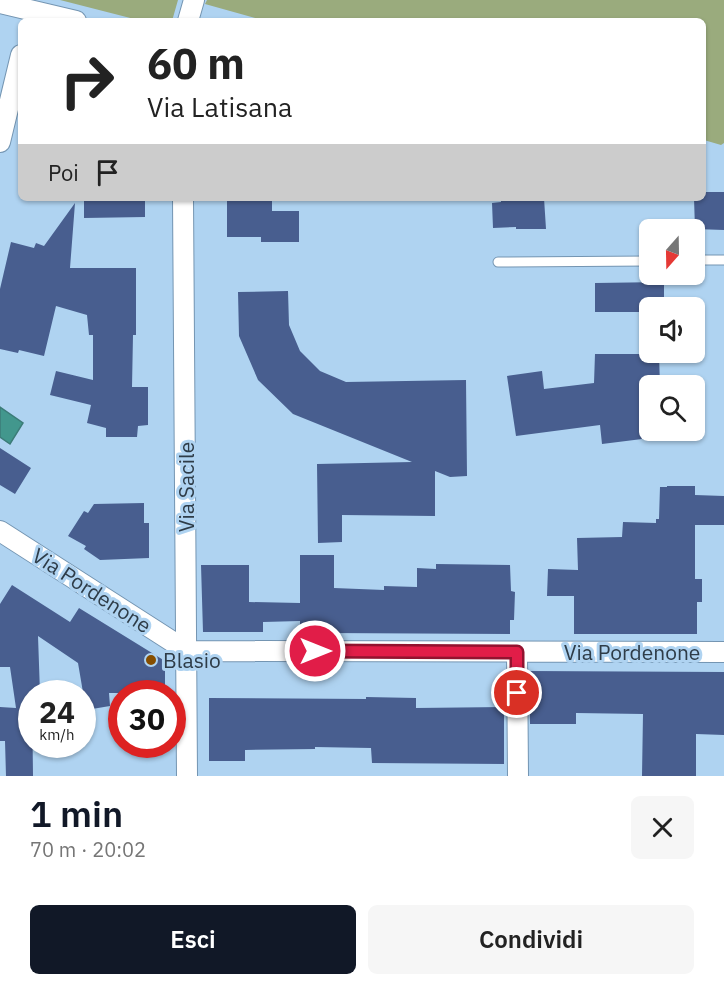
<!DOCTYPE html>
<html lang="it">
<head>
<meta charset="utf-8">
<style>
  body { margin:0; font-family:"IBM Plex Sans",sans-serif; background:#f6f6f6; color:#222; height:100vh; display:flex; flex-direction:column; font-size:22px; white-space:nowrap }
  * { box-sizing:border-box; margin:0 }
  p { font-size:20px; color:#767676 }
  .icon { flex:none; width:33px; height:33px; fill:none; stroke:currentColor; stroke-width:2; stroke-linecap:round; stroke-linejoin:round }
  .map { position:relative; height:776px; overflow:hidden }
  .sheet { display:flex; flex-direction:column; background:#fff; flex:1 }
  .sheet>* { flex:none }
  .banner { position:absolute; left:18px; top:18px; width:688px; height:183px; border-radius:9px; box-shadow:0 2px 4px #0004; background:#fff; color:#222; overflow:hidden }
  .needle { width:39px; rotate:200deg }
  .tools { position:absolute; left:639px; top:219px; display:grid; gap:12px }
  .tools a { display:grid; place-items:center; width:66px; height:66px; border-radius:9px; background:#fff; box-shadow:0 2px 4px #0004; font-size:30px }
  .speed { position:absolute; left:18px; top:680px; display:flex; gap:12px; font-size:30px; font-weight:700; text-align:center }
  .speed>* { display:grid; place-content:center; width:78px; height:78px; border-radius:50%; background:#fff; box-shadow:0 2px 4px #0004; line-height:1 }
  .speed small { font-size:15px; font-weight:400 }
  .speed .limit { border:9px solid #d22; background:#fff; color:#111 }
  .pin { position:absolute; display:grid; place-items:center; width:51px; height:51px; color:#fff; margin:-26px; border:3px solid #fff; border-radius:50%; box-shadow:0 2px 6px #0007 }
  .me { position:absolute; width:66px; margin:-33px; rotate:90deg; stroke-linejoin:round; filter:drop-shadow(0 0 4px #0008) }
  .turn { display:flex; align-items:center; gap:21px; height:126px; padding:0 30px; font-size:27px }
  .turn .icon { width:78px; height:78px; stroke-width:2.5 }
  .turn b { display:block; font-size:42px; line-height:51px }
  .then { display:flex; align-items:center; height:57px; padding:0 30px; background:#0003; gap:12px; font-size:22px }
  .round { display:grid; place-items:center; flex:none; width:63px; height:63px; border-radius:9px; background:#f6f6f6 }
  .overview { display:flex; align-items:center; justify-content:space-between; height:102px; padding:0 30px }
  h1 { font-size:36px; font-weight:600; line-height:45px; color:#111827 }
  .button { display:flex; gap:12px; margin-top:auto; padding:12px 30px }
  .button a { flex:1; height:69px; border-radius:9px; background:#111827; color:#fff; font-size:24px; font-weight:600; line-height:69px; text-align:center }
  .button a+a { background:#f6f6f6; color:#222 }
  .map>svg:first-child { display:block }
  .green { fill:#9aab7d }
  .water { fill:#42978d; stroke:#3c7c78; stroke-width:1.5 }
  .building { fill:#485e8f }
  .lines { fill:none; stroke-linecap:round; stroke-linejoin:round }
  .lane-casing { stroke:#7495b2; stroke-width:11 }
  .street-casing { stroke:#7495b2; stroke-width:22 }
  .lane { stroke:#fff; stroke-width:9 }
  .street { stroke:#fff; stroke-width:20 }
  .route-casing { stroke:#92132f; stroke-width:15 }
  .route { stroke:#e11d48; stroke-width:10 }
  .poi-dot { fill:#864e00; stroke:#afd3f1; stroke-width:2 }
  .labels { text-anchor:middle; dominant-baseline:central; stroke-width:6; stroke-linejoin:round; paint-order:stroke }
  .street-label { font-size:21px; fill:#2e3c48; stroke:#afd3f1 }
  .poi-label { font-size:21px; fill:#2e3c48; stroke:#afd3f1; text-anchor:start }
</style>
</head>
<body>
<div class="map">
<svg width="724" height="776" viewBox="0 0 724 776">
  <rect width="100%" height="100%" fill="#afd3f1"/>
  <!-- green -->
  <path class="green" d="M60 0H178L172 21H142Z
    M207 0H724V143L721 145 704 140V21H266L205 4Z"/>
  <!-- water -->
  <path class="water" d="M0 407 23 423 10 444 0 437Z"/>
  <!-- building -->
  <path class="building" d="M704 192H724V230L695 229 694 198H704Z
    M84 198H145V217L84 218Z
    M227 198H272V211H299V242H261V237H227Z
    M501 198H544L546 229H516V227L493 228 492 203 501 202Z
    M75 203 70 268H136V335H133L132 387H148V425L138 426 137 437H106V428L87 423 91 405 50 395 56 371 93 380V335H89L87 315 56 306 44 356 19 350 18 353 0 349V289L11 242 34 248 36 243 44 246Z
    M664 282V308H650V312H595V283Z
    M288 291 289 325 300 351 320 371 346 382 466 380 467 476 450 477 435 471V516L342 515V542L318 543 317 464 412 462 293 414 258 380 239 336 238 292Z
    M595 354H659L660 386H650V438L602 444 600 425 516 436 507 376 542 371 544 389 594 383Z
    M0 448 31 468 15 494 0 485Z
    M667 486H695V495L724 496V525H695V579H702V602H697V634H574V596H547L548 569 578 570 577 538 622 537 623 522 656 523V519H659L660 487H667Z
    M144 503V523H149V558L100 560 84 549 86 546 68 536 84 511 88 513 94 504Z
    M300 555H334V588L384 590V586L417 587V568L436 569V564L510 565 511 591 515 592 514 620H510V634L325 633V629L300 628V621L263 622V632H203L201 565H249V602L300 603Z
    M12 585 70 622 79 608 165 661V693H109L110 706 86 710 78 663 38 636 40 693H32L33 776H6L5 741H0V707L16 708 10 667H0V604Z
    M529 671 724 672V735L696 734V776H642L643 714 576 713V724H530Z
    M366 697 416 698V708L504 707V764L372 763 371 748 315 747V749L245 750V761H209V698L366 699Z"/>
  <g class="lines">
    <defs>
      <path id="lane" d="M694 260H724
        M498 262 650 261"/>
      <path id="street" d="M0 3 76 21
        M188 21 194 0
        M0 142 21 55
        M183 198 187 776
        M0 531 187 651 724 652
        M517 652 518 776"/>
    </defs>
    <!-- lane casing -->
    <use href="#lane" class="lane-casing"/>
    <!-- street casing -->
    <use href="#street" class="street-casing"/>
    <!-- lane -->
    <use href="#lane" class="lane"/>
    <!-- street -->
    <use href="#street" class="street"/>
  </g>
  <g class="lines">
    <defs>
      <path id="route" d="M315 651 517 652V693"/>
    </defs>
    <!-- route casing -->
    <use href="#route" class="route-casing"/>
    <!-- route -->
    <use href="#route" class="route"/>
  </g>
  <!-- markers -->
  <circle class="poi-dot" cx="151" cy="660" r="6"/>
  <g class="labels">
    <!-- street labels -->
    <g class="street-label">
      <text transform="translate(186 487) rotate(-90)">Via Sacile</text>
      <text transform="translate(92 590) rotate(33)">Via Pordenone</text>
      <text x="632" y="652">Via Pordenone</text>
    </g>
    <!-- poi labels -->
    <g class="poi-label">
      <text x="163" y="660">Blasio</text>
    </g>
  </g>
</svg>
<div class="tools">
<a><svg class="needle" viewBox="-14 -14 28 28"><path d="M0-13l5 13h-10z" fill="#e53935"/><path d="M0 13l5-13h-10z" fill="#767676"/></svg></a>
<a><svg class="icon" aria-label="sound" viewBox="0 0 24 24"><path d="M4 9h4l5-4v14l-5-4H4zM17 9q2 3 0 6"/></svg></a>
<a><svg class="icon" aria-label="search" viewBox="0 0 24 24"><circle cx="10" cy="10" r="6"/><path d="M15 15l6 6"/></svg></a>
</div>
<div class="speed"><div>24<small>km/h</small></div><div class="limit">30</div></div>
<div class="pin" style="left:517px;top:693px;background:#d93025"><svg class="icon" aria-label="arrive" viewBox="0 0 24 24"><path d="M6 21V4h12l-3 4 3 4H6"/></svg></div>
<svg class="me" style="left:315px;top:651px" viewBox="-20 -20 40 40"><circle r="17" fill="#e11d48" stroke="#fff" stroke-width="3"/><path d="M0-11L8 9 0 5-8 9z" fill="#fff"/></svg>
<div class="banner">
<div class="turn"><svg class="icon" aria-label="right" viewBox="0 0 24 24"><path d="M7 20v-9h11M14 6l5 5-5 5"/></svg><div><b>60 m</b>Via Latisana</div></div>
<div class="then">Poi<svg class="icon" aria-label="arrive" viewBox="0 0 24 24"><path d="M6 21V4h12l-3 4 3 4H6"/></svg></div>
</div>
</div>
<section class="sheet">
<div class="overview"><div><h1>1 min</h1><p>70 m · 20:02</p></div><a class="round"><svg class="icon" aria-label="close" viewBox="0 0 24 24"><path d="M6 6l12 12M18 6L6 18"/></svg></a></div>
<div class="button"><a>Esci</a><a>Condividi</a></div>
</section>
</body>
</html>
